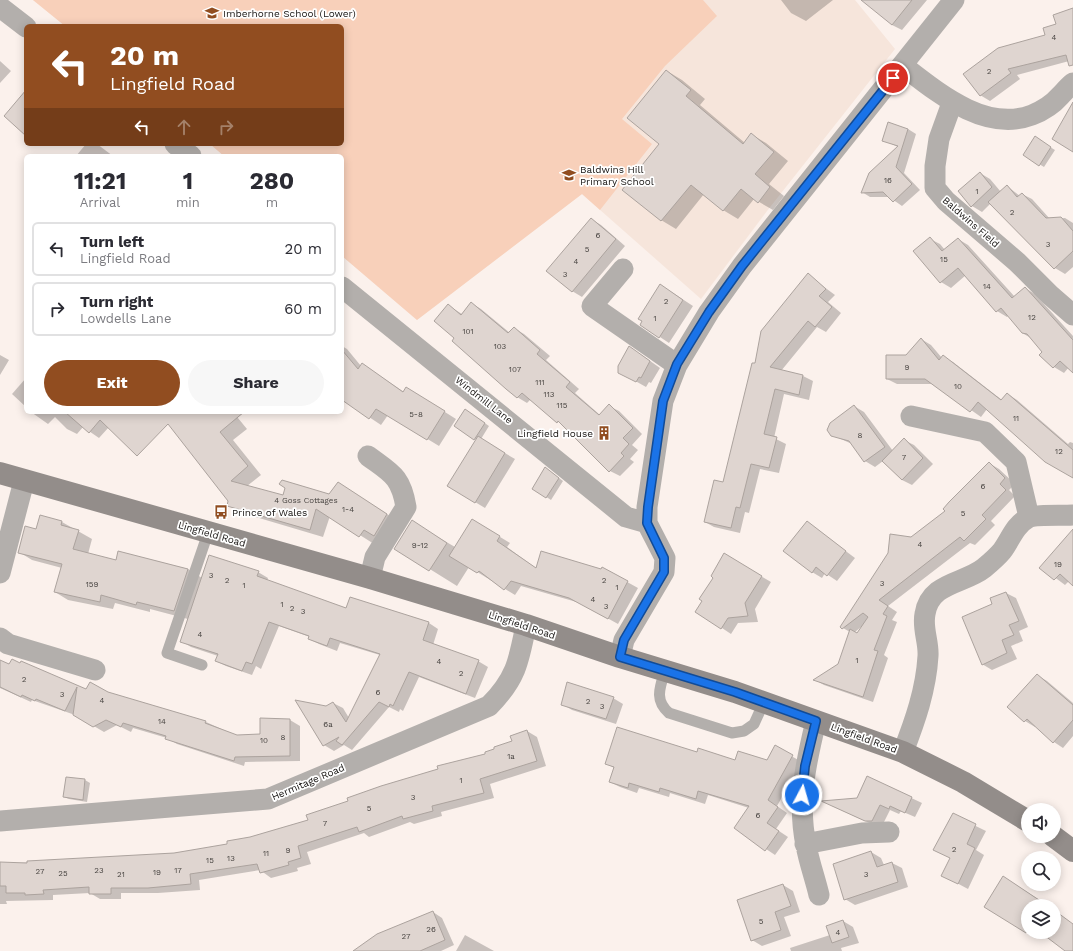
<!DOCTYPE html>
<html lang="en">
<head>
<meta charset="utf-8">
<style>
  body { margin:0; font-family:"Work Sans",sans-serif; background:#f7f7f7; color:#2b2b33; height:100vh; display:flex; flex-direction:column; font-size:15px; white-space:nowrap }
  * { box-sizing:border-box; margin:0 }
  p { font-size:13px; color:#7c7c81 }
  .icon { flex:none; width:22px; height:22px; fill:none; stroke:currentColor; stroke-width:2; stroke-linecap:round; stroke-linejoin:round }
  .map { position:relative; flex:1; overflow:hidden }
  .drawer { position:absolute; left:24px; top:154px; width:320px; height:260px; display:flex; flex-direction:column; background:#fff; border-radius:6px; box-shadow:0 2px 10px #0003 }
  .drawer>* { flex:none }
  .banner { position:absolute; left:24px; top:24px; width:320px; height:122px; border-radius:6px; box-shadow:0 2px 10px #0003; background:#914d20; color:#fff; overflow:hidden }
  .fabs { position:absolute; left:1021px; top:803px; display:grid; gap:8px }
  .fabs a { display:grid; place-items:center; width:40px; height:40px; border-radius:50%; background:#fff; box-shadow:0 2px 10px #0003; font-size:20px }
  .pin { position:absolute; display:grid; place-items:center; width:34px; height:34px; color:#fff; margin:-17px; border:2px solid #fff; border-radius:50%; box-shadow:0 1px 4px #0007 }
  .me { position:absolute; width:44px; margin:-22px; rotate:6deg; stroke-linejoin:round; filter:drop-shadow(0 0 3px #0008) }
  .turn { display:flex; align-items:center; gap:14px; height:84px; padding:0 20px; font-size:18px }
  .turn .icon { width:52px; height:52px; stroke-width:2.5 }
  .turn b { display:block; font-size:28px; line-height:34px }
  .lanes { display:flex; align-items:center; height:38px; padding:0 20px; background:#0003; justify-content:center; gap:20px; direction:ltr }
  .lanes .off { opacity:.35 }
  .eta { display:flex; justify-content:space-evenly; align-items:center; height:68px; text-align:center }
  .eta b { font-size:24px; font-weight:700; line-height:28px }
  .button { display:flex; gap:8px; margin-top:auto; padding:8px 20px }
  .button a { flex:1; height:46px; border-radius:24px; background:#914d20; color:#fff; font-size:16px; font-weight:700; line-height:46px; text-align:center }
  .button a+a { background:#f7f7f7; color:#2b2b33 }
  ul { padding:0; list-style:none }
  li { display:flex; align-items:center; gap:12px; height:54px; margin:0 8px 6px; padding:0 12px; border:2px solid #e1e1e2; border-radius:6px }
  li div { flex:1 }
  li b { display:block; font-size:15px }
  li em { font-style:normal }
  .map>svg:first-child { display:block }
  .built { fill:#f6e5db }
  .green { fill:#f8d0ba }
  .shadow { fill:#0003; fill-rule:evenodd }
  .building { fill:#dfd5d0; stroke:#aca39e }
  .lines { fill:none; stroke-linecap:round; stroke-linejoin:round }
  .lane { stroke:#b3afac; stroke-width:11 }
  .street { stroke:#b3afac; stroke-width:21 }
  .secondary { stroke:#938d8a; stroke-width:22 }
  .route-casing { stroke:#114b97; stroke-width:10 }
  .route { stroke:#1a73e8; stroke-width:7 }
  .labels { text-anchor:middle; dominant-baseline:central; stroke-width:3.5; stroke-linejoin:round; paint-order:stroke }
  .number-label { font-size:8px; fill:#484441 }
  .poi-label { font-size:10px; fill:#161311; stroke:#fff; text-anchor:start }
  .street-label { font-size:10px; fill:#161311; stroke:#fff }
</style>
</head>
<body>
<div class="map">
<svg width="1073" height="951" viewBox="0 0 1073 951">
  <rect width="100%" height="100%" fill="#fbf1ec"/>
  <!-- built -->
  <path class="built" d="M33 0H855L895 49 767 211 701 299 582 194 417 320 342 256V156H224L210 144H342V26H65Z"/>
  <!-- green -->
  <path class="green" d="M33 0H703L717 16 665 66 622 119 652 144 600 210 582 194 417 320 342 256V156H224L210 144H342V26H65Z"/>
  <!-- shadow -->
  <path class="shadow" d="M781 0H833L806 21 791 13Z
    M874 0H927L902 30 892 25Z
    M1073 9V60L1017 75 1020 79 990 101 980 95 965 75 1046 35Z
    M0 61 11 71 0 83Z
    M667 71 682 80 705 99 700 105 745 143 752 135 766 143 788 161 769 184 784 196 773 210 754 199 738 219 723 210 704 194 676 229 661 220V144Z
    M908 129 916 134 904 173 920 190 902 206 889 197H870L862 192 898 147 883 140Z
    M1035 138 1055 150 1044 167 1024 155Z
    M86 144H97L113 156H76Z
    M980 173 990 179 1001 192 1007 186 1020 196 1022 194 1032 199 1050 219 1065 218 1073 223V267L1065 274 1055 268 991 203 982 212 972 206Z
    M591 219 601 225 625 246 582 297 572 291Z
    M930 239 940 244 945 250 958 239 968 245 1015 297 1025 288 1035 294 1073 336V371L1069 367 1064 373 1054 367 1040 355 1043 352 1031 338 1022 333 1009 315 1007 317 997 311 966 275 951 288 941 282Z
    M808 275 835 295 828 302 841 313 826 332 817 327 781 371 803 376 813 381 809 400 784 394 774 438 786 444 779 473 760 469 749 513 745 512 740 533 714 527 705 522 724 483 756 364Z
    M670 291 693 306 669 343 660 337Z
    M471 303 481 309 510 333 514 328 524 334 550 356 546 360 579 389 575 393 600 415 609 406 619 411 642 434 632 445 638 450 630 459 634 462 620 476 610 471 565 427 531 399 527 403 517 397 456 338 449 306 462 314Z
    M921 339 931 345 942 358 943 357 953 362 1002 400 1008 394 1017 400 1068 444 1070 442 1073 443V477L987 409 981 417 934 384H897L887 379Z
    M342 346 347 349 361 366 362 364 404 392 418 395 456 419 439 446 388 415 381 425 342 399Z
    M639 353 660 368 651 383 649 382 646 387 630 378Z
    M0 355 9 360 0 375Z
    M26 378V407L12 394Z
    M854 406 864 412 893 451 904 440 914 445 933 464 912 485 902 480 883 461 875 467 865 461 852 444 832 435Z
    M31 412H150L109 427 99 438 83 427 77 434 67 429 55 417 48 424Z
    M182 412H233L247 429 233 440 261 475 247 486 283 496H330L338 483 401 523 374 544 330 516 323 537 242 513 228 505 230 501Z
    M470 413 489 426 481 439 515 459 485 508 475 502 477 440 455 426Z
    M989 463 999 469 1015 484 1009 490 1015 496 991 521 995 525 975 545 970 543 888 606 897 612 892 620 897 622 884 655 888 658 873 702 824 685 815 680 839 665 850 632 843 628 912 538 946 511ZM862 626 857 635 854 633Z
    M550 471 563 481 551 500 533 488Z
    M41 517 62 522 92 539 88 554 116 561 119 552 188 569 202 578 258 572 268 578 267 581 347 609 350 598 429 623 438 629 433 645 478 661 488 667 475 698 419 677 403 711 400 709 399 712 389 707 352 750 344 745 334 751 324 745 297 701 326 707 333 703 343 708 349 718 380 655 340 643 337 651 319 644 309 639 310 637 279 626 261 669 256 666 252 675 226 666 216 661 218 656 191 647 181 641 188 619 150 609V612L115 603 113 609 68 600 55 592 62 568 32 560 19 552 37 530Z
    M412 522 455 547 482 526 510 543 507 547 537 569 601 570 602 568 638 588 618 624 580 603 521 586 515 595 469 567 457 586 396 548Z
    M807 522 855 558 837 581 825 573 822 578 812 572Z
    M1073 531V584L1069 581 1065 585 1041 567Z
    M725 555 771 582 755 609 758 622 738 623 731 634 722 628 715 577Z
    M1006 593 1016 598 1028 627 1019 631 1023 641 1011 646 1017 659 992 670 982 664Z
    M0 661 87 690 108 693 206 722 237 736 261 735 290 720 300 726V761L245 762 244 766 177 744 167 738 133 728 131 732 117 725 104 732 75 715 32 700 31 702 0 688Z
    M1037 675 1047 681 1073 703V736L1063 748 1054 742 1036 726 1035 727 1025 721Z
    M613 698 623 704 616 724 572 710 562 704Z
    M527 731 537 737 546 766 490 784 494 798 441 812 442 816 414 824 410 822 369 837 364 833 307 852 311 864 297 868 298 871 271 878 260 870 199 880 200 890 158 893H121V899H100L90 893 53 895V900L6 901 7 904H0V864L128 857 198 851 229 845 309 820 487 754 513 741Z
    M775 747 802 762 777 806 787 813 776 829 788 837 775 855 735 828 749 808 708 795 705 804 670 793 669 797 639 788 637 793 620 787 610 782 614 768 606 763 698 753 735 761H767Z
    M867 777 922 803 915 817 901 811 899 814 890 810 882 826H876L832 806 857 799Z
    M66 778 85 780 90 783 87 802 69 799 64 797Z
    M953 815 986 831 976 850 984 855 968 889 953 881 951 858 935 850Z
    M871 852 881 858 884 865 892 863 902 868 908 887 855 905 845 899Z
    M1013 883 1049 906H1028V932H1041L1037 938 985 907Z
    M783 885 793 891 800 912 784 917 791 936 762 946 752 940Z
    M433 912 442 918 454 945 441 951H355Z
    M843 921 853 927 859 943 841 948 842 951H791L790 948 830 935Z
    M465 935 494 951H456Z"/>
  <!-- building -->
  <path class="building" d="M861 0H912L892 25Z
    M1073 8V65L1069 66 1066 55 1008 69 1011 73 980 96 963 74 998 48 1045 35 1043 28 1056 24 1053 15Z
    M666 70 691 90 686 96 743 144 751 133 774 152 755 174 770 187 758 203 741 189 723 211 691 185 661 221 622 190 659 144 627 118Z
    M26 90V136L4 116Z
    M1073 102V152L1052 139Z
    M888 122 908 129 896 167 912 184 893 202 883 192 861 193 869 173 898 146 882 141Z
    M1035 136 1051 147 1039 166 1023 155Z
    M980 172 992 187 971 207 958 191Z
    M1007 185 1017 197 1022 193 1046 218 1061 217 1073 231V251L1054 269 988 202Z
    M591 218 616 239 572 292 546 271Z
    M930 237 942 251 958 238 1012 298 1025 287 1073 340V373L1060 361 1053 368 1039 355 1042 352 1027 334 1022 333 1001 308 996 312 958 268 940 283 913 251Z
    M808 273 826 289 819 296 832 307 815 327 808 321 770 367 803 375 799 395 775 389 764 434 777 437 769 468 751 464 740 508 736 507 731 528 704 522 714 480 723 482 752 363H755L761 331Z
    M660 284 683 300 659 338 640 325 642 321 638 319Z
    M471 302 508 333 514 327 540 350 537 354 570 382 566 387 599 415 609 404 633 428 623 438 629 444 621 453 624 456 609 472 558 421 557 423 522 393 517 398 506 389 452 341 454 338 434 321 448 304 461 315Z
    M921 338 939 360 943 355 1001 400 1007 393 1073 450V478L1045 462 978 402 970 412 925 379H886V355H906Z
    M629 346 650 361 641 378 639 377 636 382 618 373V366Z
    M342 350 358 369 362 363 403 392 406 387 445 411 427 440 376 409 369 419 342 400Z
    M854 405 885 447 864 462 849 441 831 436 827 430 830 423Z
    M465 409 485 423 474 440 454 426Z
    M65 412H244L220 432 248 466 231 481 283 495 285 488 279 484 282 480 329 494 338 482 387 514 374 536 364 530 359 537 316 509 310 530 227 506 228 501 168 424 137 456 100 420 89 433Z
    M478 436 505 453 475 503 447 486Z
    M904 438 923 458 902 480 882 461Z
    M989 462 1005 478 1000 484 1006 490 982 515 986 519 964 541 960 537 879 600 888 606 883 614 887 616 874 650 878 651 863 697 813 680 838 664 850 629 857 633 868 617 863 613 842 629 840 627 888 553 890 534 911 537 945 511 943 509 949 502Z
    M545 467 559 478 546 498 532 489Z
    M40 515 62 521 61 525 79 530 73 549 116 560 118 551 188 569 174 611 137 602 136 605 101 595 100 602 54 592 62 564 18 553 25 526 36 529Z
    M472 519 500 536 497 541 536 568 541 551 601 569 602 567 628 581 608 619 569 598 511 581 504 590 479 571 477 573 449 556Z
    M412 520 447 543 429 571 394 549Z
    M807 521 846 551 827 576 816 567 812 573 783 551Z
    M1073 529V586L1060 574 1054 580 1039 568Z
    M724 553 762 576 745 603 748 616 728 618 721 629 695 612 702 601 699 599 713 578 711 576Z
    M209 555 259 571 257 576 346 608 350 597 429 622 423 640 479 660 466 694 409 672 393 706 390 704 389 707 379 702 342 745 336 741 339 737 323 746 295 700 326 706 333 702 346 722 380 654 330 638 327 646 308 639 309 636 269 622 252 664 246 662 242 671 215 661 218 654 180 642Z
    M1006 592 1019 621 1009 625 1014 635 1002 640 1007 653 982 665 962 617 992 604 990 598Z
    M12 659 20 663 21 661 86 689 90 682 108 692 206 721 205 723 237 735 260 734V718L290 719V756L235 757 234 761 165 739 166 736 123 723 121 727 106 720 93 727 73 715 77 687 65 711 36 699 35 701 22 695 21 697 0 687V660L9 664Z
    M1037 674 1073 705V720L1053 743 1027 719 1024 722 1007 707Z
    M567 682 614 697 606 719 561 705Z
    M617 727 697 752 698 748 735 760 738 751 767 760 775 745 793 755 768 800 778 807 767 823 779 831 765 851 734 828 749 806 698 791 696 799 660 788 659 792 629 783 628 788 609 782 614 767 605 764Z
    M527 730 537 761 480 779 484 793 432 806 433 811 403 819 402 816 359 832 357 827 298 846 301 858 288 862 289 865 260 873 257 864 190 874 191 884 148 888H111V894H89V887L43 890 44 894 25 895V893H6V886H0V862L27 863V861L174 853 227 844V841L250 837 308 820 306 815 348 801 347 798 381 786 438 769 437 766 485 754V752L494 749V747L512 741 510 736Z
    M867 776 912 797 905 813 890 806 889 809 880 805 872 821H865L821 801 857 798Z
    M66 777 85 779 83 800 63 797Z
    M953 813 976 824 967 844 975 848 958 884 941 876 950 858 933 850Z
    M871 851 877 867 892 862 898 882 844 900 833 864Z
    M1003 876 1048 906H1028V931L1026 933 984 907Z
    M783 884 791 906 775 912 781 930 751 941 737 900Z
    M1054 910 1073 924V951H1065L1040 932H1054Z
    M433 911 445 940 420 951H353L377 934Z
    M843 920 849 937 832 943 826 926Z"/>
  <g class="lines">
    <!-- lane -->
    <path class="lane" d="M202 665 167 653 208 533
      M665 671C660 687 654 700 669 713L732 733 744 731 754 724 764 702"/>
    <!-- street -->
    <path class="street" d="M0 7 26 27
      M903 66C937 92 985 133 1032 115 1042 111 1053 104 1060 96 1064 92 1068 87 1073 83
      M952 103 939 139 935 166V188L946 201 1017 262 1050 295 1073 315
      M175 144 191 156
      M623 269 592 306 677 365
      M342 287 626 517 647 523
      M911 416 985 432 1016 462 1029 517
      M368 456C391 473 401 476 406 507L375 557 370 578
      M0 573 24 481
      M0 638 8 644 95 670
      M620 657 624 640 664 572 665 558 647 523V507L663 401 677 365 709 312 742 266 954 0
      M816 721C806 762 797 802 806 845 809 862 815 878 819 895
      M903 752C915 721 926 690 928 656 929 642 922 628 925 614 930 582 964 584 984 568 990 563 997 557 1002 551 1011 539 1014 526 1028 518 1035 514 1063 516 1073 515
      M0 821 268 799 489 706C516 679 519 661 526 625
      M805 844 862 833 889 832"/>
    <!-- secondary -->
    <path class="secondary" d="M0 473 370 578 526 625 620 657 735 692 903 752 963 782 1028 821
      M1053 836 1073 851"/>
  </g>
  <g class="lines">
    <defs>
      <path id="route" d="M802 795 805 766 816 721 735 692 620 657 624 640 664 572V558L647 523 648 507 663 401 677 364 709 312 742 266 893 78"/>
    </defs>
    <!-- route casing -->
    <use href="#route" class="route-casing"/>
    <!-- route -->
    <use href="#route" class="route"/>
  </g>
  <!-- icons -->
  <defs>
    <symbol id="school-bare" viewBox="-9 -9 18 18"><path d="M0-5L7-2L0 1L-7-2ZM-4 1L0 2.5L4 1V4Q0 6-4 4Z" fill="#914d20" stroke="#fff" stroke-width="2.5" paint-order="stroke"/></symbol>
    <symbol id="building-bare" viewBox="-9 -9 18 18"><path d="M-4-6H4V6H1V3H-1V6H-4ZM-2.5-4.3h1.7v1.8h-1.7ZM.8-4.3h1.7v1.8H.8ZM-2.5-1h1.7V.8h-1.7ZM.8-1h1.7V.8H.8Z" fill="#914d20" stroke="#fff" stroke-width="2.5" paint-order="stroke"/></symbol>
    <symbol id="bus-bare" viewBox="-9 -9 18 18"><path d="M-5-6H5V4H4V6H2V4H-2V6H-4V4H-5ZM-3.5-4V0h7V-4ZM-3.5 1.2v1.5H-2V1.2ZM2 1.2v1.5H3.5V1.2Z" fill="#914d20" stroke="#fff" stroke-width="2.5" paint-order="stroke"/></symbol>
  </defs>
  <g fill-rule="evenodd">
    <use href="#school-bare" x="202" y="3" width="20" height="20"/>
    <use href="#school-bare" x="559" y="165" width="20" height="20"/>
    <use href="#building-bare" x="594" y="423" width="20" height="20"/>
    <use href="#bus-bare" x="211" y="502" width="20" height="20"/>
  </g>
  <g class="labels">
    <!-- number labels -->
    <g class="number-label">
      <text x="1054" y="37">4</text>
      <text x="989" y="71">2</text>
      <text x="888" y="180">16</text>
      <text x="977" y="191">1</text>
      <text x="1012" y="212">2</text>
      <text x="598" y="235">6</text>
      <text x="1048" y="244">3</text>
      <text x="587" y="249">5</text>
      <text x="944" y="259">15</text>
      <text x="576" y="261">4</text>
      <text x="565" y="274">3</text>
      <text x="987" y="286">14</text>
      <text x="666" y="301">2</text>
      <text x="1032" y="317">12</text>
      <text x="655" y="318">1</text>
      <text x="468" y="331">101</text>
      <text x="500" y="346">103</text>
      <text x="907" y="367">9</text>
      <text x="515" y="369">107</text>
      <text x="540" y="382">111</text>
      <text x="958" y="386">10</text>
      <text x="549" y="394">113</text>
      <text x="562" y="405">115</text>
      <text x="416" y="414">5-8</text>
      <text x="1016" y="418">11</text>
      <text x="860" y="435">8</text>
      <text x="1059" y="451">12</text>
      <text x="904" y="457">7</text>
      <text x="983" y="486">6</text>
      <text x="306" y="500">4 Goss Cottages</text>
      <text x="348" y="509">1-4</text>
      <text x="963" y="513">5</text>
      <text x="920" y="544">4</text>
      <text x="420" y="545">9-12</text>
      <text x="1058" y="564">19</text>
      <text x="211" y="575">3</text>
      <text x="227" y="580">2</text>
      <text x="604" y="580">2</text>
      <text x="882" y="583">3</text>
      <text x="92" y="584">159</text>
      <text x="244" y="585">1</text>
      <text x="617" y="587">1</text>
      <text x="593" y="599">4</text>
      <text x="282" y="604">1</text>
      <text x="606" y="606">3</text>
      <text x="292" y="608">2</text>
      <text x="303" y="611">3</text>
      <text x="200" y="634">4</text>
      <text x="857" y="660">1</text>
      <text x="439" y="661">4</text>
      <text x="461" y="673">2</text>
      <text x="24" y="679">2</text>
      <text x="378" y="692">6</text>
      <text x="62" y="694">3</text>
      <text x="102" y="700">4</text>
      <text x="588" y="701">2</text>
      <text x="602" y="706">3</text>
      <text x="162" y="721">14</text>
      <text x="328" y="724">6a</text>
      <text x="283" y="737">8</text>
      <text x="264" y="740">10</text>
      <text x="511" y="756">1a</text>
      <text x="461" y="780">1</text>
      <text x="413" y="797">3</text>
      <text x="369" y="808">5</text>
      <text x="758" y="815">6</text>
      <text x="325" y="823">7</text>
      <text x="954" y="849">2</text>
      <text x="288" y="850">9</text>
      <text x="266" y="853">11</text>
      <text x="231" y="858">13</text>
      <text x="210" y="860">15</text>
      <text x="99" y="870">23</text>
      <text x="178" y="870">17</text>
      <text x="40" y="871">27</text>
      <text x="157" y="872">19</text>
      <text x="63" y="873">25</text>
      <text x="121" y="874">21</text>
      <text x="866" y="874">3</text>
      <text x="761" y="921">5</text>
      <text x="431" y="929">26</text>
      <text x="838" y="932">4</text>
      <text x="406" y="936">27</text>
    </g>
    <!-- poi labels -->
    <g class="poi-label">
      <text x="223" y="13">Imberhorne School (Lower)</text>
      <text x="580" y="169">Baldwins Hill<tspan x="580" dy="12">Primary School</tspan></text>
      <text x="593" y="433" text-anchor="end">Lingfield House</text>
      <text x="232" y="512">Prince of Wales</text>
    </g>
    <!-- street labels -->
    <g class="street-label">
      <text transform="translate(971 222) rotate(41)">Baldwins Field</text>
      <text transform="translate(484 400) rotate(38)">Windmill Lane</text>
      <text transform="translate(212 534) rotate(16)">Lingfield Road</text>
      <text transform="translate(522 625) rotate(18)">Lingfield Road</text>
      <text transform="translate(864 738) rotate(20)">Lingfield Road</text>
      <text transform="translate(308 782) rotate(-23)">Hermitage Road</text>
    </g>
  </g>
</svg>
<div class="fabs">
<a><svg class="icon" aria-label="sound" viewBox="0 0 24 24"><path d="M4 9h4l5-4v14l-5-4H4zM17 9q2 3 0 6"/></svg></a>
<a><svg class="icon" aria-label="search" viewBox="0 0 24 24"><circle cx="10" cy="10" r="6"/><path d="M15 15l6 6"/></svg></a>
<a><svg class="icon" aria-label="layers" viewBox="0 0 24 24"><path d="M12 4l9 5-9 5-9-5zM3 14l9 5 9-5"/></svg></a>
</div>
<div class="pin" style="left:893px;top:78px;background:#d93025"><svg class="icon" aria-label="arrive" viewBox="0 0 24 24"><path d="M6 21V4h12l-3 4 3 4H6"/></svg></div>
<svg class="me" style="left:802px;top:795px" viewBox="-20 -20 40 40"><circle r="17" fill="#1a73e8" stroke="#fff" stroke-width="3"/><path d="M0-11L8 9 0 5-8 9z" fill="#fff"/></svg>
<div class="banner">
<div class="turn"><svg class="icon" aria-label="left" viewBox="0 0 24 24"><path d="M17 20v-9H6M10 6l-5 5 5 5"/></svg><div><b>20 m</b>Lingfield Road</div></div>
<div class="lanes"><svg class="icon" aria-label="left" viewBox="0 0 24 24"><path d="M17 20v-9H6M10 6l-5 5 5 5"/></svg><svg class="icon off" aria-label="ahead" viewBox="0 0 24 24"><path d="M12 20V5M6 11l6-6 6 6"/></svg><svg class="icon off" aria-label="right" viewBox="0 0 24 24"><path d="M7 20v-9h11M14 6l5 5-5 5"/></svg></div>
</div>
<section class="drawer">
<div class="eta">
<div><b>11:21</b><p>Arrival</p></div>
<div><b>1</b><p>min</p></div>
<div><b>280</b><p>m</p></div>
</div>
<ul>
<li><svg class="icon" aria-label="left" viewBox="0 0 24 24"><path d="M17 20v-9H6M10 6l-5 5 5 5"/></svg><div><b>Turn left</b><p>Lingfield Road</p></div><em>20 m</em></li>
<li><svg class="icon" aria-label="right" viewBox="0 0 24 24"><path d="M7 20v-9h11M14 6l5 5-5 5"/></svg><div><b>Turn right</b><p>Lowdells Lane</p></div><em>60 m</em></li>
</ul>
<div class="button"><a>Exit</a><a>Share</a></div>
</section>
</div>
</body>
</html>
